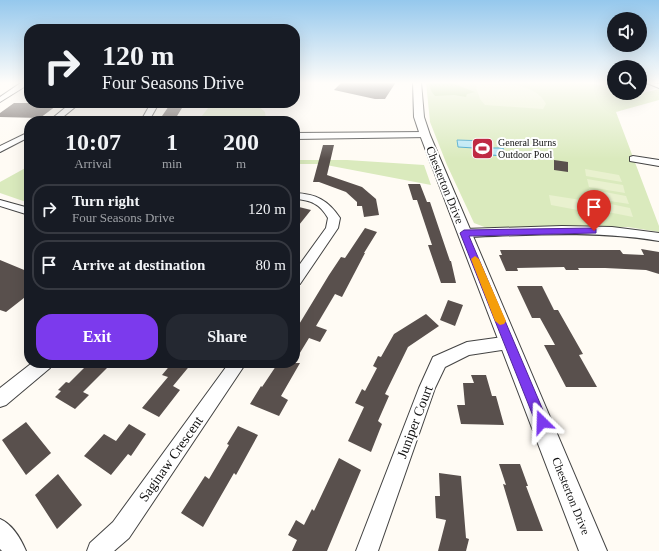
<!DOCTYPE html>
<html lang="en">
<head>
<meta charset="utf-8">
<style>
  body { margin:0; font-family:"Times New Roman",serif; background:#242831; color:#f1f3f6; height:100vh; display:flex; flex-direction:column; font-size:15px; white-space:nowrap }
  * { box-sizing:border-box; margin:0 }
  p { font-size:13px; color:#9ea1a6 }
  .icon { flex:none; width:22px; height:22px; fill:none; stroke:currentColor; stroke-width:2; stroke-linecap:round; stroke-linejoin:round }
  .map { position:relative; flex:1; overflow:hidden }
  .side { position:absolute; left:24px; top:116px; width:276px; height:252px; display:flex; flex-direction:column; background:#171b24; border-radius:16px; box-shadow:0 4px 16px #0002 }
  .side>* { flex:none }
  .hud { position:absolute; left:24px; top:24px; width:276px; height:84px; border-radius:16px; box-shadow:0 4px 16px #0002; background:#171b24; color:#f1f3f6; overflow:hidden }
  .buttons { position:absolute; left:607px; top:12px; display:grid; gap:8px }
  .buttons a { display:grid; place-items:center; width:40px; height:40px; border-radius:50%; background:#171b24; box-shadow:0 4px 16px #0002; font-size:20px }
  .pin { position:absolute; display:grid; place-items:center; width:34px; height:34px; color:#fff; margin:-41px -17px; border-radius:50% 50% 50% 0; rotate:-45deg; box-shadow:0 0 4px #0007 }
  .pin .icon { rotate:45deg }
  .me { position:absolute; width:44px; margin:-22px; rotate:338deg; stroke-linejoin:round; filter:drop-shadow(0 0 3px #0008) }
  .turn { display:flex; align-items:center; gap:14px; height:84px; padding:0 12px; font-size:18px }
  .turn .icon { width:52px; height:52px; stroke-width:2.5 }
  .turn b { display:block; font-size:28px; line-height:34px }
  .eta { display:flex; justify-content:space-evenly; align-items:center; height:68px; text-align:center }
  .eta b { font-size:24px; font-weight:800; line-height:28px }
  .primary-button { display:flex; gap:8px; margin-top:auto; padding:8px 12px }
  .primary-button a { flex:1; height:46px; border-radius:16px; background:#7c3aed; color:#fff; font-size:16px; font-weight:800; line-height:46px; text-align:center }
  .primary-button a+a { background:#242831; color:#f1f3f6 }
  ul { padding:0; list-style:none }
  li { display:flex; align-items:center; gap:12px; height:50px; margin:0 8px 6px; padding:0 4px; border:2px solid #363941; border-radius:16px }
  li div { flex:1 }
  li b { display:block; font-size:15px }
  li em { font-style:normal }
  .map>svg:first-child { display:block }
  .green { fill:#daeabd }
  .forest { fill:#c0da9d }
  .pitch { fill:#e9f1cf }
  .water { fill:#b9e6f5; stroke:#41a5cb }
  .building { fill:#59504d }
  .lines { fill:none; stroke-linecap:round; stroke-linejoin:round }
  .minor-casing { stroke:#434343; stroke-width:2 }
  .tertiary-casing { stroke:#434343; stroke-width:2 }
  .minor { fill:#fff; fill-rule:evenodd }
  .tertiary { fill:#fff; fill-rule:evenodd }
  .route { fill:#7c3aed; stroke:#51269a }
  .slow { fill:#f59e0b }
  .labels { text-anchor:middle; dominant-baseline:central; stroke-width:4; stroke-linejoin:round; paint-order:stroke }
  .far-poi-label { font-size:10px; fill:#101010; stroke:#fff; text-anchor:start }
  .street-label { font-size:12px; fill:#101010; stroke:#fff }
  .near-street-label { font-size:14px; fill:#101010; stroke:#fff }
</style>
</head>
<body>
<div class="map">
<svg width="659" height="551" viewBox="0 0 659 551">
  <rect width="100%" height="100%" fill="#fffbf4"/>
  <!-- green -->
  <path class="green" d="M426 82H580L614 87V93L639 94 659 89V100L616 112 659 226V232L628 227 487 228 474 223 447 165 430 122Z
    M295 160H347L424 165 431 185 321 164H295Z
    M29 166V203L0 193V182Z"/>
  <!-- forest -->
  <path class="forest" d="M429 82H449L475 92 467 94 466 97 454 95 435 96 431 91Z"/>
  <!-- pitch -->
  <path class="pitch" d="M487 83C505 83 537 84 546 104L543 109 485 105 480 99 475 84Z
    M212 103H255L265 112 266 120 198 121Z
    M585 169 619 175 622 182 586 176Z
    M587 179 623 185 625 193 589 187Z
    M589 189 626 196 629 204 591 198Z
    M549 195 581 200 583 211 551 205Z
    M591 200 630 208 633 217 593 209Z"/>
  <!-- water -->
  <path class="water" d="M457 140 487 141 489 148H503L506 156 476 154 474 148 458 147Z"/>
  <!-- building -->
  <path class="building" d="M342 82H396L385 99H375L334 90Z
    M14 103H60L40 118 0 117V113Z
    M171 103H185L174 121H168L162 116Z
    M323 145H334L327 175 362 187 376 199 379 215 364 217 362 206H357V202L346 192 319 182H313Z
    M554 160 568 162V172L554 170Z
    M408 184H420L427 202H430L450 261H451L456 283H441L428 245H432L417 200H413Z
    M295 206 311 210 295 230Z
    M365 228 377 232 364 253H365L342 297 335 294 316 326 327 330 320 342 309 338 295 361V331L329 275 341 257 345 258Z
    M641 249 659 252V274L646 270 605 268H578L579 270H566L564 267 517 268 518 271H506L499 255H502L500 250H620L623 254 644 255Z
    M0 260 29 272V294L6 312 0 310Z
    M517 286H542L554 310H558L583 354 579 355 597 387H566L544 345H555L540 318H532Z
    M448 300 463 305 455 326 440 320Z
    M426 314 439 326 408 347 385 394 389 396 378 421 382 424 371 452 348 441 364 407 355 403 362 389 365 391 377 368 373 366 378 356 381 357 394 334Z
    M89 363H112L83 392 89 395 75 409 55 397 61 391 58 390 66 382 69 383Z
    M172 363H192L173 386 180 390 159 417 142 408 168 377 162 375Z
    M280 363H300L281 396 288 400 279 416 250 404 261 386 262 387 276 366H278Z
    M471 375H486L492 396H496L504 425 461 424 457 405H465L463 383H474Z
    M26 422 51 453 26 475 2 440Z
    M129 424 146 434 131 456 128 454 111 475 84 456 104 434 116 441Z
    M238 426 258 435 236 475 234 473 203 527 181 513 205 476 209 479 229 445 227 444Z
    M339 458 361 470 327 551H292L297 540 288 535 296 520 304 525 312 509 314 511Z
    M499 464H520L528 486H526L543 531H517L503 484 506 485Z
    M439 473 461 476 466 538 469 539 466 551H438L446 520 436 518 435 496H440Z
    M58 474 82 505 57 529 35 495Z"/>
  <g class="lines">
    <defs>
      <path id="minor" d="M22 82H29V84L0 102V97Z
        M646 82 659 84V88L647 83Z
        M71 103H80L58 121H49Z
        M151 103H159L150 119 152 121H144L142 119Z
        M29 132V137L0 152V146Z
        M425 132 429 135 428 137 295 139V133Z
        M633 156 659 160V166L630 161V157Z
        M295 193C316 194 328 200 340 218L338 228 300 284 295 286V271L326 228 328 218C320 204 311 200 295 199Z
        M0 200 29 208V215L0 206Z
        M562 226 612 227 659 233V241C594 230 529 235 464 237L458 233 464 229Z
        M510 336 515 338 518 343 515 348 469 355 445 367 435 388 378 551H356L419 388 433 357 467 342Z
        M32 363H52L50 368 6 405 0 407V388Z
        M229 363H246L129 538 114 551H87L90 543 113 522Z
        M0 519C12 524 21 539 26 551H2L0 549Z"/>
      <path id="tertiary" d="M413 82H421L424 117 430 135 607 551H579L420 135 414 117Z"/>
    </defs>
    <!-- minor casing -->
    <use href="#minor" class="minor-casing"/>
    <!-- tertiary casing -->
    <use href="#tertiary" class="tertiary-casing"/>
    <!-- minor -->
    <use href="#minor" class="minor"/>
    <!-- tertiary -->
    <use href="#tertiary" class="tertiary"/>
  </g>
  <!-- sky -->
  <linearGradient id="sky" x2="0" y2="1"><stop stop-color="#95c8ed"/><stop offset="0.52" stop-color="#fffdfa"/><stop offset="1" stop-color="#fffdfa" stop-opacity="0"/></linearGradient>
  <rect width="659" height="159" fill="url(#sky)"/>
  <!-- route -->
  <path class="route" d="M594 228 596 229V233L469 236 548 422 546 426 542 428 537 426 460 233 464 230Z"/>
  <!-- slow -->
  <path class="slow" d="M475 256 479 259 506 321 504 324 500 325 495 321 471 259Z"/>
  <!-- icons -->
  <defs>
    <symbol id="stadium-square" viewBox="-11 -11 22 22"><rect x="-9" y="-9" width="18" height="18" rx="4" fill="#bf2a43" stroke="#fff"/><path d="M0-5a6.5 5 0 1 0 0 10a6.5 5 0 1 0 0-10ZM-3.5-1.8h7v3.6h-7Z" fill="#fff"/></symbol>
  </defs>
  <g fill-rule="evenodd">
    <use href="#stadium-square" x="470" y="136" width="25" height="25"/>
  </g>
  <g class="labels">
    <!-- far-poi labels -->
    <g class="far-poi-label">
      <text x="498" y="142">General Burns<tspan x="498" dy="12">Outdoor Pool</tspan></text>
    </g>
    <!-- street labels -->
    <g class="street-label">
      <text transform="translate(445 185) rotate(68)">Chesterton Drive</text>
      <text transform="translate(571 496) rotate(68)">Chesterton Drive</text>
    </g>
    <!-- near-street labels -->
    <g class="near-street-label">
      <text transform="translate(415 422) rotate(-69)">Juniper Court</text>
      <text transform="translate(171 459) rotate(-55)">Saginaw Crescent</text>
    </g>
  </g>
</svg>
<div class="buttons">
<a><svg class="icon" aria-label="sound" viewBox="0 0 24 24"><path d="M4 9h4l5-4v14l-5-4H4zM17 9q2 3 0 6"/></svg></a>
<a><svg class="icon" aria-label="search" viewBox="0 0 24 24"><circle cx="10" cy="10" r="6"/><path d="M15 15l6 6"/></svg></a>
</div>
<div class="pin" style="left:594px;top:231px;background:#d93025"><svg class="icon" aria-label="arrive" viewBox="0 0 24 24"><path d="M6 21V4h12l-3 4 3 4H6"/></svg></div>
<svg class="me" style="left:542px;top:422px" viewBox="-20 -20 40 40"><path d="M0-17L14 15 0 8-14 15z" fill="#7c3aed" stroke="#fff" stroke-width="4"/></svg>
<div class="hud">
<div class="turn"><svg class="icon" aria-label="right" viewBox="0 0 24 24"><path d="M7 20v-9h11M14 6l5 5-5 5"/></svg><div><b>120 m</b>Four Seasons Drive</div></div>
</div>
<section class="side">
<div class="eta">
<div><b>10:07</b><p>Arrival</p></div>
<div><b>1</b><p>min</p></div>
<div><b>200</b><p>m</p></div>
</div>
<ul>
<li><svg class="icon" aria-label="right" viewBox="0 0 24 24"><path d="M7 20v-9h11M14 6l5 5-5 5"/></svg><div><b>Turn right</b><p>Four Seasons Drive</p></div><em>120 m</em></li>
<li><svg class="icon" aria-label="arrive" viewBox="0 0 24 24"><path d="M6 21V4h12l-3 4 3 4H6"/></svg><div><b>Arrive at destination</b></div><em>80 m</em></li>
</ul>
<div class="primary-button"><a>Exit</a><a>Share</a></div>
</section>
</div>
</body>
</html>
